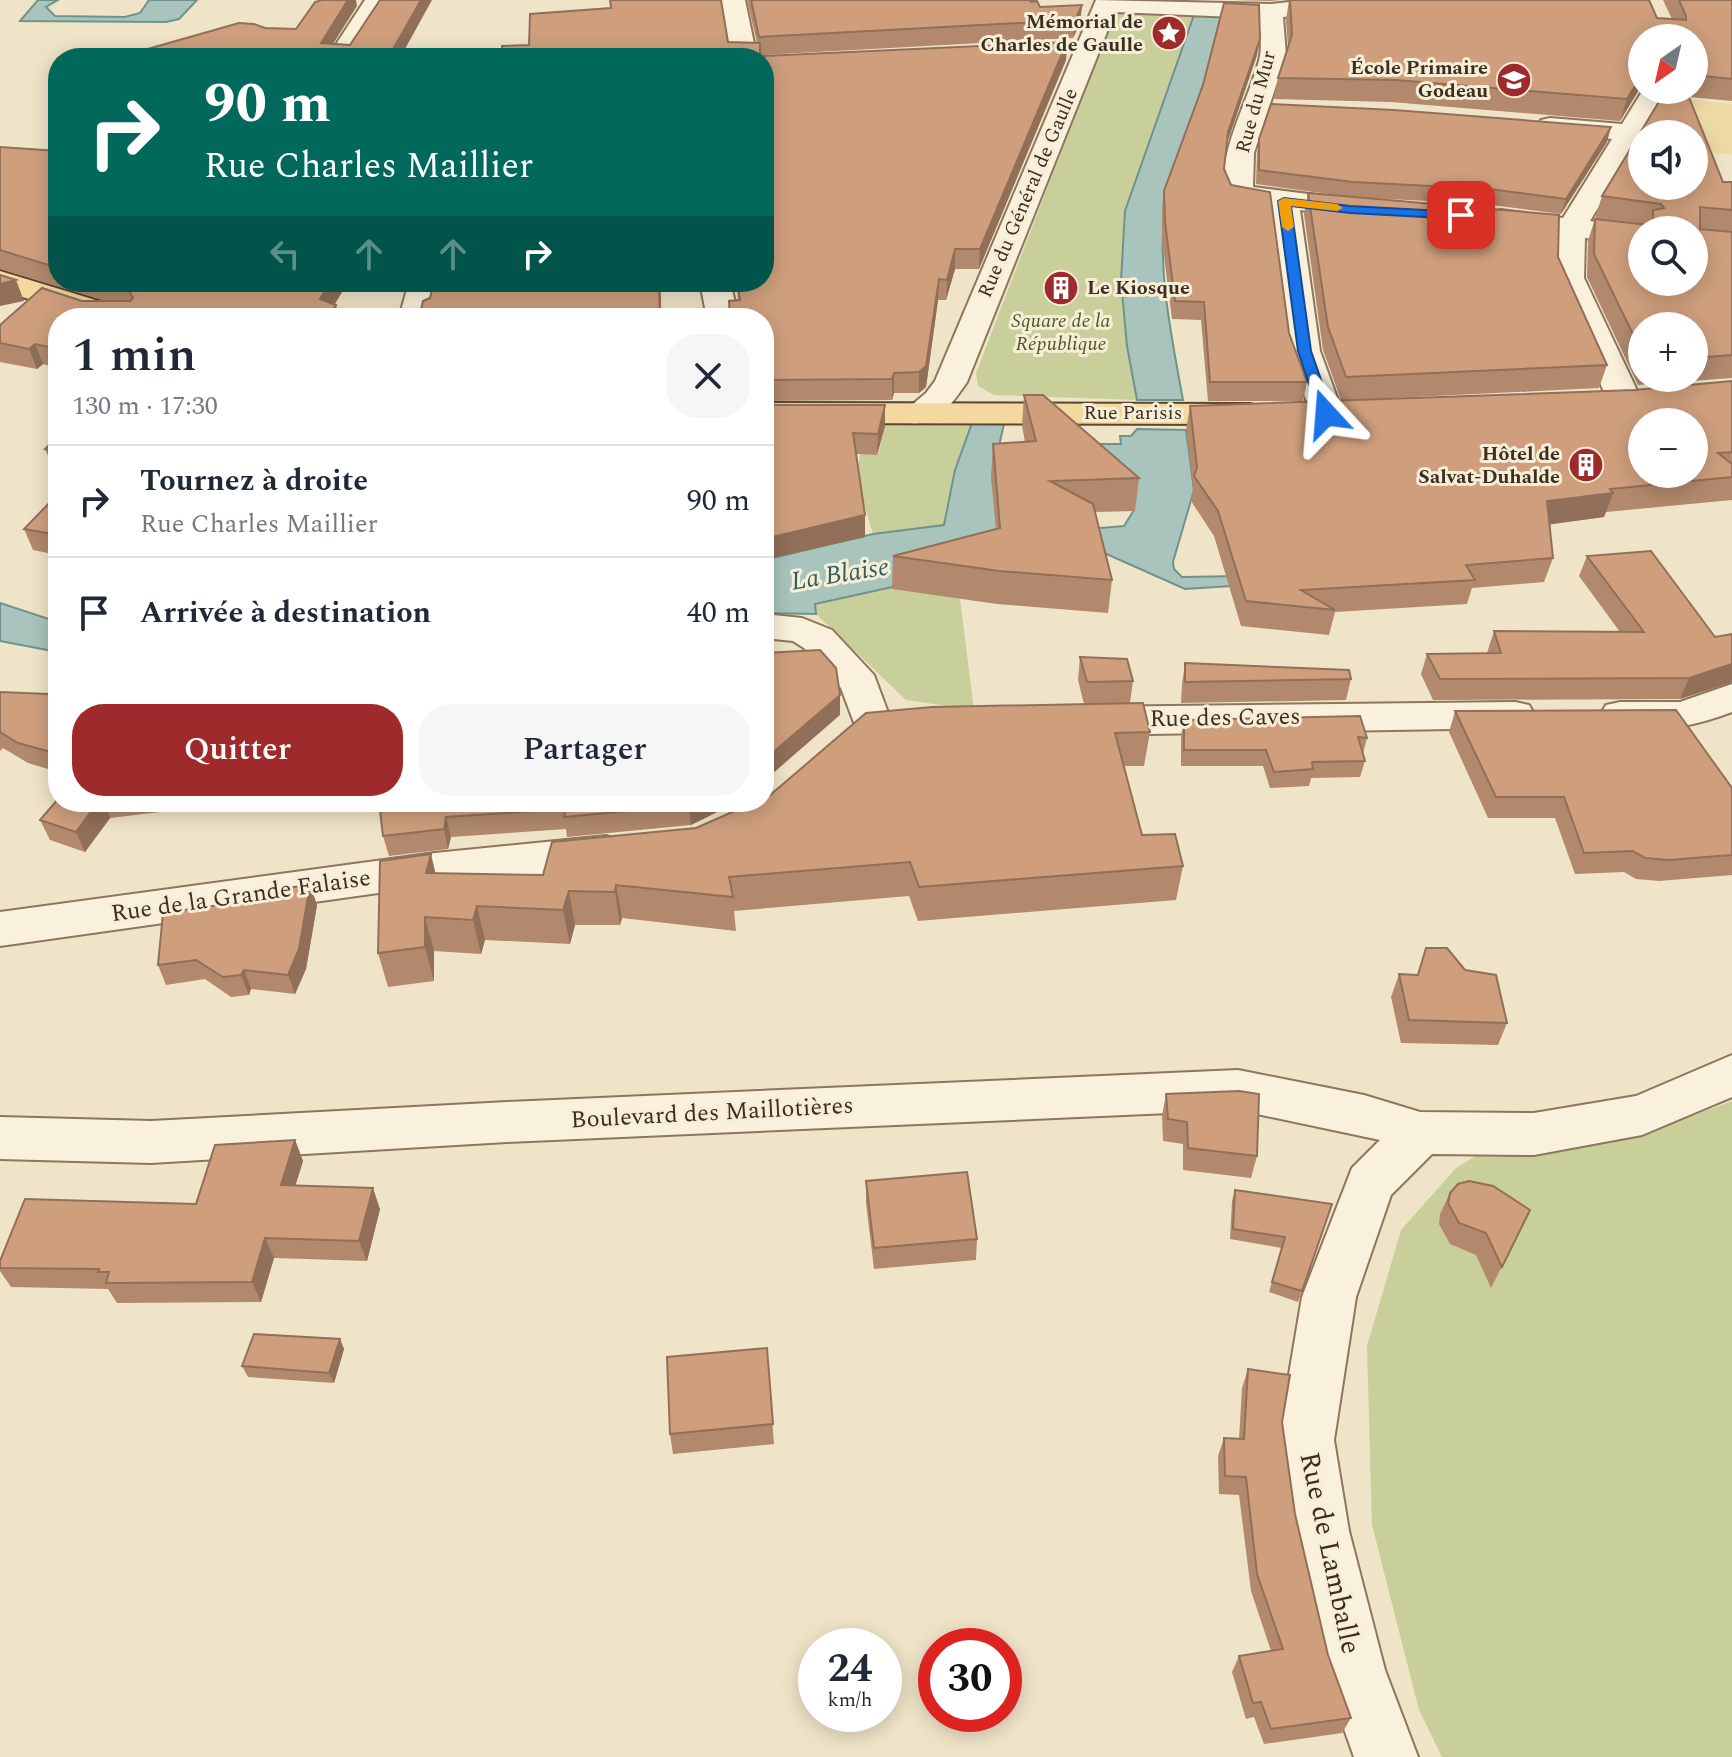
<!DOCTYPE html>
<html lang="fr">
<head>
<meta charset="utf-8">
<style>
  body { margin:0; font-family:Spectral,serif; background:#f6f6f7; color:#1f2937; height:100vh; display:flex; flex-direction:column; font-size:30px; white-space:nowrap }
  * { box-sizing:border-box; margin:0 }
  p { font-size:26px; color:#747a83 }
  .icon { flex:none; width:44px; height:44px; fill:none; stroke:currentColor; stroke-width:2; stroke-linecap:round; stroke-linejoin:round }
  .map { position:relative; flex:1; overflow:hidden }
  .details { position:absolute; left:48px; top:308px; width:726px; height:504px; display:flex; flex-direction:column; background:#fff; border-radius:32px; box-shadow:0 4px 20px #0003 }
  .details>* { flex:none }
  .hud { position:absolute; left:48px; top:48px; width:726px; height:244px; border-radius:32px; box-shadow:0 4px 20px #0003; background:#00695c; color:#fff; overflow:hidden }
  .needle { width:52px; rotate:214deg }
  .buttons { position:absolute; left:1628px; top:24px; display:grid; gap:16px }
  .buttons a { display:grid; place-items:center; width:80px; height:80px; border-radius:50%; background:#fff; box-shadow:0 4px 20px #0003; font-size:40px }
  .speed { position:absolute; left:798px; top:1628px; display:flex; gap:16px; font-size:40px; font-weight:700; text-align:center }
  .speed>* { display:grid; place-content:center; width:104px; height:104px; border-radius:50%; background:#fff; box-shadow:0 4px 20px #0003; line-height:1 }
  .speed small { font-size:20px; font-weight:400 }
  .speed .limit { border:12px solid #d22; background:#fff; color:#111 }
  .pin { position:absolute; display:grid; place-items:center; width:68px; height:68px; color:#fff; margin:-34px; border-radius:16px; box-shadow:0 4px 12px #0006 }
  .me { position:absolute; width:88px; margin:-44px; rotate:341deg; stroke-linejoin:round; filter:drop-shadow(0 0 6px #0008) }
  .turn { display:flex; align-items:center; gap:28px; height:168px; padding:0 24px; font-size:36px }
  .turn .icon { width:104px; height:104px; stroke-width:2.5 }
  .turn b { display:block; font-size:56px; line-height:68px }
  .lanes { display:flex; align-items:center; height:76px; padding:0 24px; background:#0003; justify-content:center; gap:40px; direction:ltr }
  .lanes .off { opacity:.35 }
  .round { display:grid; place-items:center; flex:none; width:84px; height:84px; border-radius:32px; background:#f6f6f7 }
  .overview { display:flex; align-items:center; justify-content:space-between; height:136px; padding:0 24px }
  h1 { font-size:48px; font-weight:600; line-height:60px }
  .action { display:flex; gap:16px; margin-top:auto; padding:16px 24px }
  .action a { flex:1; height:92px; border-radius:32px; background:#9e2a2b; color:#fff; font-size:32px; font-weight:600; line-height:92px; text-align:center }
  .action a+a { background:#f6f6f7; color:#1f2937 }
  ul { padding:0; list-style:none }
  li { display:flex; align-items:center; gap:24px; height:112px; padding:0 24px; border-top:2px solid #e0e1e3 }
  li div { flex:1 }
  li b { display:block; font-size:30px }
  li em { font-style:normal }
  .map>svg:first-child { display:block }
  .green { fill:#c9cf9b }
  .sand { fill:#ecd9a5 }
  .water { fill:#a9c4bc; stroke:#6f938a; stroke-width:2 }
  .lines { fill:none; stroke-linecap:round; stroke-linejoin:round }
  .minor-casing { stroke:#8d765c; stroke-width:4 }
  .major-casing { stroke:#5b4430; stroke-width:4 }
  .minor { fill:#faf1dc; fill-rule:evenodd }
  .major { fill:#f3d9a0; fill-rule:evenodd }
  .wall { fill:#b2896c; fill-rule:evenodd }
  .shaded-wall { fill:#916f58 }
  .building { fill:#cf9f7d; stroke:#916f58; stroke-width:2; fill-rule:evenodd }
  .route { fill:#1a73e8; stroke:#114b97; stroke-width:2 }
  .slow { fill:#f59e0b }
  .labels { text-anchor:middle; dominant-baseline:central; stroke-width:6; stroke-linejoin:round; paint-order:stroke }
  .far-poi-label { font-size:20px; font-weight:bold; fill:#3d2e20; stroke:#f7eed8; text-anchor:end }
  .far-street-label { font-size:20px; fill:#3d2e20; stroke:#f7eed8 }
  .far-park-label { font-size:20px; font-style:italic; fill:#4d5a26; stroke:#f7eed8 }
  .street-label { font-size:24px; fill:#3d2e20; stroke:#f7eed8 }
  .water-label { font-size:26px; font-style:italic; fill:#2f5d5a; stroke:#f7eed8 }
  .near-street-label { font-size:28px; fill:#3d2e20; stroke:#f7eed8 }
</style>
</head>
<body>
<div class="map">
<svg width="1732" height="1757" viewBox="0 0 1732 1757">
  <rect width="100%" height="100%" fill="#f0e4c8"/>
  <!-- green -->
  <path class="green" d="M1116 9 1194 15 1125 211 1121 281 1127 346 1137 400 994 395 978 386 976 373Z
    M972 423 955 470 944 525 873 534 856 478 860 454H878L883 435 881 425Z
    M942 576 946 588 960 599 974 710 906 700 816 614 814 604Z
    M1732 1101V1757H1442L1419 1710 1372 1525 1367 1346 1401 1230 1456 1168 1479 1154 1658 1129Z"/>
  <!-- sand -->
  <path class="sand" d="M1689 99 1732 104V155L1694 150V134H1666Z"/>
  <!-- water -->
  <path class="water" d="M38 0H58L46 7 55 16 125 17 140 13 149 0H197L179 19 166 22 20 21Z
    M1194 15 1222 16 1215 48 1165 202C1157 270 1171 334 1183 400H1137L1127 346 1121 281 1125 211Z
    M972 423 1004 424 992 476 999 532 942 576 815 604 816 614 764 613V560L873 534 944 525 955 470Z
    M1137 429 1186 430 1194 490 1173 562 1174 569 1182 577 1294 575 1297 582 1185 589 1104 553 1088 529 1124 526 1134 510 1089 444H1121L1120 436H1131Z
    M0 603 58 622V652L0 641Z"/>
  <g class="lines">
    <defs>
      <path id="minor" d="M365 0H389L353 58H327Z
        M721 0H745L757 58H731Z
        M1096 0 1271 4 1307 0H1388L1384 5 1376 7 1283 17 1286 55 1254 153 1253 187 1365 201 1375 204 1379 210 1375 216 1365 219 1300 210 1320 351 1343 414 1338 421 1326 424 1314 421 1288 351 1270 207 1229 200C1208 169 1254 90 1260 56 1262 44 1260 30 1259 18L1115 12 967 382C952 404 935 429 905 422L900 415 926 393 935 381Z
        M1643 90H1669L1590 221 1653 230H1642V245L1585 238 1584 278 1642 401 1637 408 1625 411 1613 408 1608 401 1554 278 1556 234 1491 225 1487 219 1491 213 1501 210 1563 218 1612 139 1550 134 1541 132 1537 126 1541 120 1550 118 1622 124Z
        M409 282H439L431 318H399Z
        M700 282H730L739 318H707Z
        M764 614 802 618 832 630 874 675 890 718 884 728 870 732 856 728 841 688 804 648 793 641 764 638Z
        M1732 684V712C1692 727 1649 736 1606 725L1600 715 1606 705 1620 702H1680Z
        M1515 702 1529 705 1535 715 1529 725 1515 728 1088 735 1074 731 1068 721 1074 711 1088 707Z
        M606 836 621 841 628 852 621 863 606 868 435 885 0 946V912L435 853Z
        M1732 1055V1097L1642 1135 1534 1155 1432 1154 1391 1195 1356 1297 1334 1440 1349 1531 1385 1670 1418 1757H1354L1323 1670 1291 1531 1278 1440 1302 1297 1352 1168 1380 1140 1238 1110 507 1142 151 1163 0 1159V1117L151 1121 507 1102 1238 1070 1364 1095 1420 1112 1534 1113 1636 1096Z"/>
      <path id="major" d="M0 271 132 311 137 318H89L0 290Z
        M764 403 1250 404 1262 407 1267 414 1262 421 1250 424 764 423Z"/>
    </defs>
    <!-- minor casing -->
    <use href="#minor" class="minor-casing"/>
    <!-- major casing -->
    <use href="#major" class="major-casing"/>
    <!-- minor -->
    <use href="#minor" class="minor"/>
    <!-- major -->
    <use href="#major" class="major"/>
  </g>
  <!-- wall -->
  <path class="wall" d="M747 0H1035L1040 7 1082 5 1080 23 1073 38 762 55 763 56 1067 42 1066 60 979 269H955L946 300H938L926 387 919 393H894L892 400 764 401V318L738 300 737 282H764V58L728 42 757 43Z
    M1234 0H1280L1271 1Z
    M1289 0 1672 19 1663 0H1732V101L1689 97 1723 182H1732V378L1638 385 1587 277 1588 241 1602 196 1666 90H1694V38H1642V88H1640L1620 121 1391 102 1274 99 1278 78 1288 47 1286 20ZM1642 326H1694V378H1642Z
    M1257 55 1226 146 1224 169 1307 382 1303 401H1208L1201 320 1172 319 1162 240V208L1164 191Z
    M1259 139 1607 142 1561 214 1485 204 1369 198 1558 257 1607 365 1599 388 1352 400 1634 390 1732 381V500L1606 512 1604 517 1549 524 1553 558 1544 582 1472 588 1467 604 1335 612 1329 635 1241 626 1214 536 1191 501 1193 487 1186 430 1190 406 1341 400 1323 350 1304 214 1308 193 1336 195 1256 184 1257 154Z
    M0 147 58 151V282H348L335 304 58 318V368L43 364 37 369 0 362V325L82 301H106L0 269Z
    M1024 395 1139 478 1135 511 1095 512 1112 580 1108 613 997 604 892 589 893 556 996 530 991 476 993 444 1025 442 1022 426Z
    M764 405 885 426 877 455 856 454 865 515V537L764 560Z
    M58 436V471L54 470 45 449Z
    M58 494V555L33 550 24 529Z
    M1587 556 1715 637 1732 634V682L1680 699 1433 700 1421 674 1427 654 1487 653 1494 631 1620 632 1579 576Z
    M1080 657 1133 681 1130 703 1150 732 1144 766H1124L1142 835 1183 866 1176 900 918 921 909 896 734 911 736 931 622 918 620 925H575L570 944 485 940 481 954 434 951V981L388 987 378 953 436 873 543 875 696 828 1084 704 1078 680Z
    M1185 663 1351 679 1346 700 1181 703 1182 684Z
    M0 692 58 697V772L28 763 3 748 0 751Z
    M1455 711 1732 788V875L1659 881 1636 879 1624 872 1575 874 1555 818H1488L1449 732Z
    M1184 720 1367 738 1363 754 1365 761 1360 777 1311 778 1309 786 1270 788 1263 766H1181V736Z
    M58 802H307V803L218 805 110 818 85 852 50 840 40 820Z
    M379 802H737L691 825 567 837 566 829 451 837 448 849 389 856 383 836Z
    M310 885 317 905 306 969 295 994 251 989 249 995 231 997 205 979 166 985 158 965Z
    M1426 948 1465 970 1507 1023 1498 1045 1401 1043 1391 997 1399 974 1417 975Z
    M1166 1094 1257 1156 1251 1178 1183 1170V1144L1163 1141 1162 1116Z
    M295 1140 303 1161 295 1186 380 1209 367 1261 274 1258 261 1302 117 1303 108 1289 11 1287 0 1271V1261L196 1204Z
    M866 1181 977 1239 976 1260 874 1269 866 1203Z
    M1235 1190 1332 1204 1298 1302 1269 1292 1282 1248 1230 1239 1232 1201Z
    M1450 1193 1530 1210 1491 1288 1476 1255 1450 1244 1439 1224 1440 1214Z
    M340 1339 344 1349 334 1383 248 1377 242 1366Z
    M767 1348 774 1444 673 1454 670 1434Z
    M1248 1369 1282 1422 1295 1514 1328 1655 1351 1718 1342 1733 1264 1744 1254 1717 1246 1719 1232 1672 1239 1656 1271 1651 1251 1591 1239 1495 1219 1494 1218 1456 1224 1438 1239 1439 1242 1388Z"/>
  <!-- shaded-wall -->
  <path class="shaded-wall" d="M348 0H356L357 6 324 58 321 43Z
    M421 0H432L400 58H388Z
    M1082 5 1080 23 1073 38 1075 20Z
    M1260 39 1257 55 1225 149 1228 132Z
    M1067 42 1066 60 979 269 980 249Z
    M1642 75 1640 88 1620 121 1627 99Z
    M1611 127 1607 142 1561 214 1566 199Z
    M955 249V269L946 300 947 280Z
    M939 279 938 300 926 387 919 393V372Z
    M16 280 24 301 0 306V284Z
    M331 282H348L326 318 320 299Z
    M660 282 661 299V318H660Z
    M336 305 339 318H330Z
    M35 344 43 364 37 369 29 349Z
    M894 373V393L892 400V379Z
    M885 405V426L877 455 878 434Z
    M1613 493 1604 517 1539 526 1547 501Z
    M865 515V537L764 560V539Z
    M1732 664V682L1680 699 1689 678Z
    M840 695V715L764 781V760Z
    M98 802H104L110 818 85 852 76 832Z
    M695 802H737L691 825 689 805Z
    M446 817 451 837 448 849 444 829Z
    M431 854 439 888 426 873Z
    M310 885 317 905 306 969 295 994 288 975Z
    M616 885 622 918 620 925 615 892Z
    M569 891 575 925 570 944 563 910Z
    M477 906 485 940 481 954 473 920Z
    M425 917 434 951V981L425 947Z
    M244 970 251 989 249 995 241 975Z
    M295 1140 303 1161 289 1206 281 1185Z
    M373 1188 380 1209 367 1261 359 1241Z
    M265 1238 274 1258 261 1302 252 1282Z
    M340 1339 344 1349 334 1383 329 1373Z"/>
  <!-- building -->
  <path class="building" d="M322 0H348L321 43 350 45 380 0H421L388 58H116L239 23 254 24 265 28 296 29 315 2Z
    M610 0H721L728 42 760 43V54L763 56 1067 42 980 249H955L947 280 939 279 926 366 919 372 894 373 892 379 764 380V318H730L729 301 740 300 737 282H764V58H502V46L529 45 530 14 611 8Z
    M751 0H1033L1030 2 1037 1 1040 7 1082 5 1075 20 759 37Z
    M1290 0H1649L1657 18 1686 20V16L1679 0H1732V79L1694 75V38H1642V75L1627 99 1396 80 1278 78 1292 35Z
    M1224 3 1259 5 1260 39 1228 132 1224 169 1231 185 1270 192 1289 333 1307 382H1210L1204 302 1175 301 1165 222 1164 191 1203 85Z
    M1666 90H1686L1723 182H1732V210L1700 207V229L1732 232V355L1694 358V326H1642V353L1594 254 1595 219 1649 225 1653 222V210L1664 208 1661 204 1602 196ZM1642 134H1694V186H1642ZM1642 230H1694V282H1642Z
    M1271 104 1394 110 1611 127 1566 199 1489 189 1353 182 1259 170V139Z
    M0 147 58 151V268L0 250Z
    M1308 193 1559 215 1558 257 1607 365 1346 377 1328 327Z
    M0 275 16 280 0 284Z
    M105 282H331L320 299 336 305 330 318H58V349L35 344 29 349 0 343V325L42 288 82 301H130L133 298 128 289Z
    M434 282H659L660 318H419L423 301 430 298Z
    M1732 381V452L1718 453 1732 464V477L1610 489 1613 493 1547 501 1553 558 1466 565 1475 580 1301 590 1335 610 1246 601 1218 511 1194 476 1197 467 1190 406 1634 390ZM1642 422H1694V474H1642Z
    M1024 395H1043L1139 478 1050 481 1093 504 1112 580 999 571 893 556 1000 528 993 444 1036 441Z
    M764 405H885L878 434 853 433 865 515 764 539Z
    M58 436V451L45 449Z
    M58 494V535L24 529Z
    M1651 551 1715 637 1732 634V664L1689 678 1440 679 1427 654 1501 653 1494 631 1644 632 1587 556Z
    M820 650 836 668 840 695 764 760V653Z
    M1080 657 1127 659 1133 681 1087 682Z
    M1185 663 1349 670 1351 679 1185 682Z
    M0 692 48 694 58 697V754L18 743 0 732Z
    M1143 703 1150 732 1115 733 1142 835 1175 834 1183 866 919 887 910 862 729 877 733 897 616 885 615 892 569 891 563 910 477 906 473 920 425 917V947L378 953 380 861 431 854 426 873 543 875 552 842 696 828 755 802H764V798L769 796 866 713 932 707Z
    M1676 710 1732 788V855L1669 860 1645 858 1633 851 1584 853 1564 797H1496L1455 711Z
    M1360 716 1367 738 1358 737 1365 761 1312 762 1313 769 1274 772 1266 750H1184V720Z
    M58 799V802H98L76 832 40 820Z
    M379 802H695L689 805 564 817 566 809 446 817 444 829 383 836Z
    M310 885 299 949 288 975 244 970 241 975 223 977 196 960 158 965 163 913 262 899 263 891Z
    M1426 948H1447L1465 970 1496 975 1507 1023 1409 1020 1399 974 1418 975Z
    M1239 1091 1259 1094 1257 1156 1188 1148 1187 1122 1168 1119 1166 1094Z
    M295 1140 281 1185 373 1188 359 1241 265 1238 252 1282 106 1283 109 1272H98L99 1269 0 1268V1261L25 1199 196 1204 215 1145Z
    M967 1172 977 1239 874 1248 866 1181Z
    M1469 1181 1493 1186 1530 1210 1502 1267 1486 1233 1459 1223 1448 1203 1450 1193 1458 1184Z
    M1235 1190 1332 1204 1302 1291 1272 1282 1285 1237 1233 1229Z
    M254 1334 340 1339 329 1373 242 1366Z
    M767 1348 773 1424 670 1434 667 1357Z
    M1248 1369 1290 1375 1282 1422 1295 1514 1328 1655 1351 1718 1271 1729 1261 1702 1253 1703 1239 1656 1283 1649 1257 1574 1246 1477 1225 1476 1224 1438 1244 1439Z"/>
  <!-- route -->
  <path class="route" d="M1284 198 1350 206 1461 212 1467 215 1461 219 1350 213 1291 206 1311 351 1333 414 1326 418 1319 414 1298 351 1278 201Z"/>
  <!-- slow -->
  <path class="slow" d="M1284 198 1337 204 1343 208 1337 211 1291 206 1294 227 1288 231 1282 227 1278 201Z"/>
  <!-- icons -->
  <defs>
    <symbol id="sight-disc" viewBox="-11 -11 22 22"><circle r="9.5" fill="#9e2a2b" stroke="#f7eed8"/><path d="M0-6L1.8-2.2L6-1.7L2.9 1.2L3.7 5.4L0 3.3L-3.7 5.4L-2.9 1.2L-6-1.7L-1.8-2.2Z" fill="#fff"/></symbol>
    <symbol id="school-disc" viewBox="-11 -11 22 22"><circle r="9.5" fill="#9e2a2b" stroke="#f7eed8"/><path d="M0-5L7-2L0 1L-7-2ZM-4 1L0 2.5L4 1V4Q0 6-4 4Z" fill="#fff"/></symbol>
    <symbol id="building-disc" viewBox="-11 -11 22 22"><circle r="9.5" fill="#9e2a2b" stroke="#f7eed8"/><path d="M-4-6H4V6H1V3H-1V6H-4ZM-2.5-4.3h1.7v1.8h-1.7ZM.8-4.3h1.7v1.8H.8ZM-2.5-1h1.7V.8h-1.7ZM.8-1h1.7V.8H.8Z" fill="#fff"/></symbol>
  </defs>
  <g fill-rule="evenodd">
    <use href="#sight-disc" x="1149" y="13" width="40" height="40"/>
    <use href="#school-disc" x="1494" y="60" width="40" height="40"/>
    <use href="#building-disc" x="1041" y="268" width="40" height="40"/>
    <use href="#building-disc" x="1566" y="445" width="40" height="40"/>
  </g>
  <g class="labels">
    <!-- far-poi labels -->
    <g class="far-poi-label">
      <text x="1143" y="22">Mémorial de<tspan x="1143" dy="23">Charles de Gaulle</tspan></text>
      <text x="1488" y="68">École Primaire<tspan x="1488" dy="23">Godeau</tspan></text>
      <text x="1087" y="288" text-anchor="start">Le Kiosque</text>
      <text x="1560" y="454">Hôtel de<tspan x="1560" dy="23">Salvat-Duhalde</tspan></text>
    </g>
    <!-- far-street labels -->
    <g class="far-street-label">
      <text transform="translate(1256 102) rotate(-75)">Rue du Mur</text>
      <text transform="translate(1028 193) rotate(-67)">Rue du Général de Gaulle</text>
      <text x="1133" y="413">Rue Parisis</text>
    </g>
    <!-- far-park labels -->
    <g class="far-park-label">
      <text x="1061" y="321">Square de la<tspan x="1061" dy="23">République</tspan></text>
    </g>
    <!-- street labels -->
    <g class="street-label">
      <text transform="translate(1225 718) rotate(-1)">Rue des Caves</text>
      <text transform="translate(241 896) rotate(-8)">Rue de la Grande Falaise</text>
      <text transform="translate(712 1113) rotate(-3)">Boulevard des Maillotières</text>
    </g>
    <!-- water labels -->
    <g class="water-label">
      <text transform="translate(840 574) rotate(-9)">La Blaise</text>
    </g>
    <!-- near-street labels -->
    <g class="near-street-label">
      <text transform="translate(1330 1553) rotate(78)">Rue de Lamballe</text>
    </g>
  </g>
</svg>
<div class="buttons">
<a><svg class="needle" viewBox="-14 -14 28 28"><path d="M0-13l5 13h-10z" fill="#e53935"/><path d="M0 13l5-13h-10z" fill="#747a83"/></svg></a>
<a><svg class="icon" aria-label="sound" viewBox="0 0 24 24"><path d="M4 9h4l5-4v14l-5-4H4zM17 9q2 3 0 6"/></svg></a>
<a><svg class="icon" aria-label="search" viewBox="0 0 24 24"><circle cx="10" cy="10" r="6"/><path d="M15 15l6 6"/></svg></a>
<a>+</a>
<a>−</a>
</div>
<div class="speed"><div>24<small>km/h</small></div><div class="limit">30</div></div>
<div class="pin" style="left:1461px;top:215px;background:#d93025"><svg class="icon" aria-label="arrive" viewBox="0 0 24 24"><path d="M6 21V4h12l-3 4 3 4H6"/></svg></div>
<svg class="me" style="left:1326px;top:414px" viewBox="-20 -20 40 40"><path d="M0-17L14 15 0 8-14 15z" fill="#1a73e8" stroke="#fff" stroke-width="4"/></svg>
<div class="hud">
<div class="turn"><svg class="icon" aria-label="right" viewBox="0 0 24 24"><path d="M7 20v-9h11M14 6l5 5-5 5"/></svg><div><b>90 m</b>Rue Charles Maillier</div></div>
<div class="lanes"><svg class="icon off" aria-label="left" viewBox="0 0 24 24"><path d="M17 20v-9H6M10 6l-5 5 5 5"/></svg><svg class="icon off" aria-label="ahead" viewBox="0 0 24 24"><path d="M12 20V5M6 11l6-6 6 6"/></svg><svg class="icon off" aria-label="ahead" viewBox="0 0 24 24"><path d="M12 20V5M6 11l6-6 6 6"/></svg><svg class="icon" aria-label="right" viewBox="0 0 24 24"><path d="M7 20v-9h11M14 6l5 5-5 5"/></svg></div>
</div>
<section class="details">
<div class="overview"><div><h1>1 min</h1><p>130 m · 17:30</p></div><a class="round"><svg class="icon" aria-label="close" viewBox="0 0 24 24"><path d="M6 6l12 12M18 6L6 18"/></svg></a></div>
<ul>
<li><svg class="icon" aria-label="right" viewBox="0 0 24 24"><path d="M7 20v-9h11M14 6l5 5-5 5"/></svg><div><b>Tournez à droite</b><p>Rue Charles Maillier</p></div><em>90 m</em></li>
<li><svg class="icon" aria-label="arrive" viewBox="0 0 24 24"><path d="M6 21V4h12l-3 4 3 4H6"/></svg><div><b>Arrivée à destination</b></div><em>40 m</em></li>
</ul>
<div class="action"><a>Quitter</a><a>Partager</a></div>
</section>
</div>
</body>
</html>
